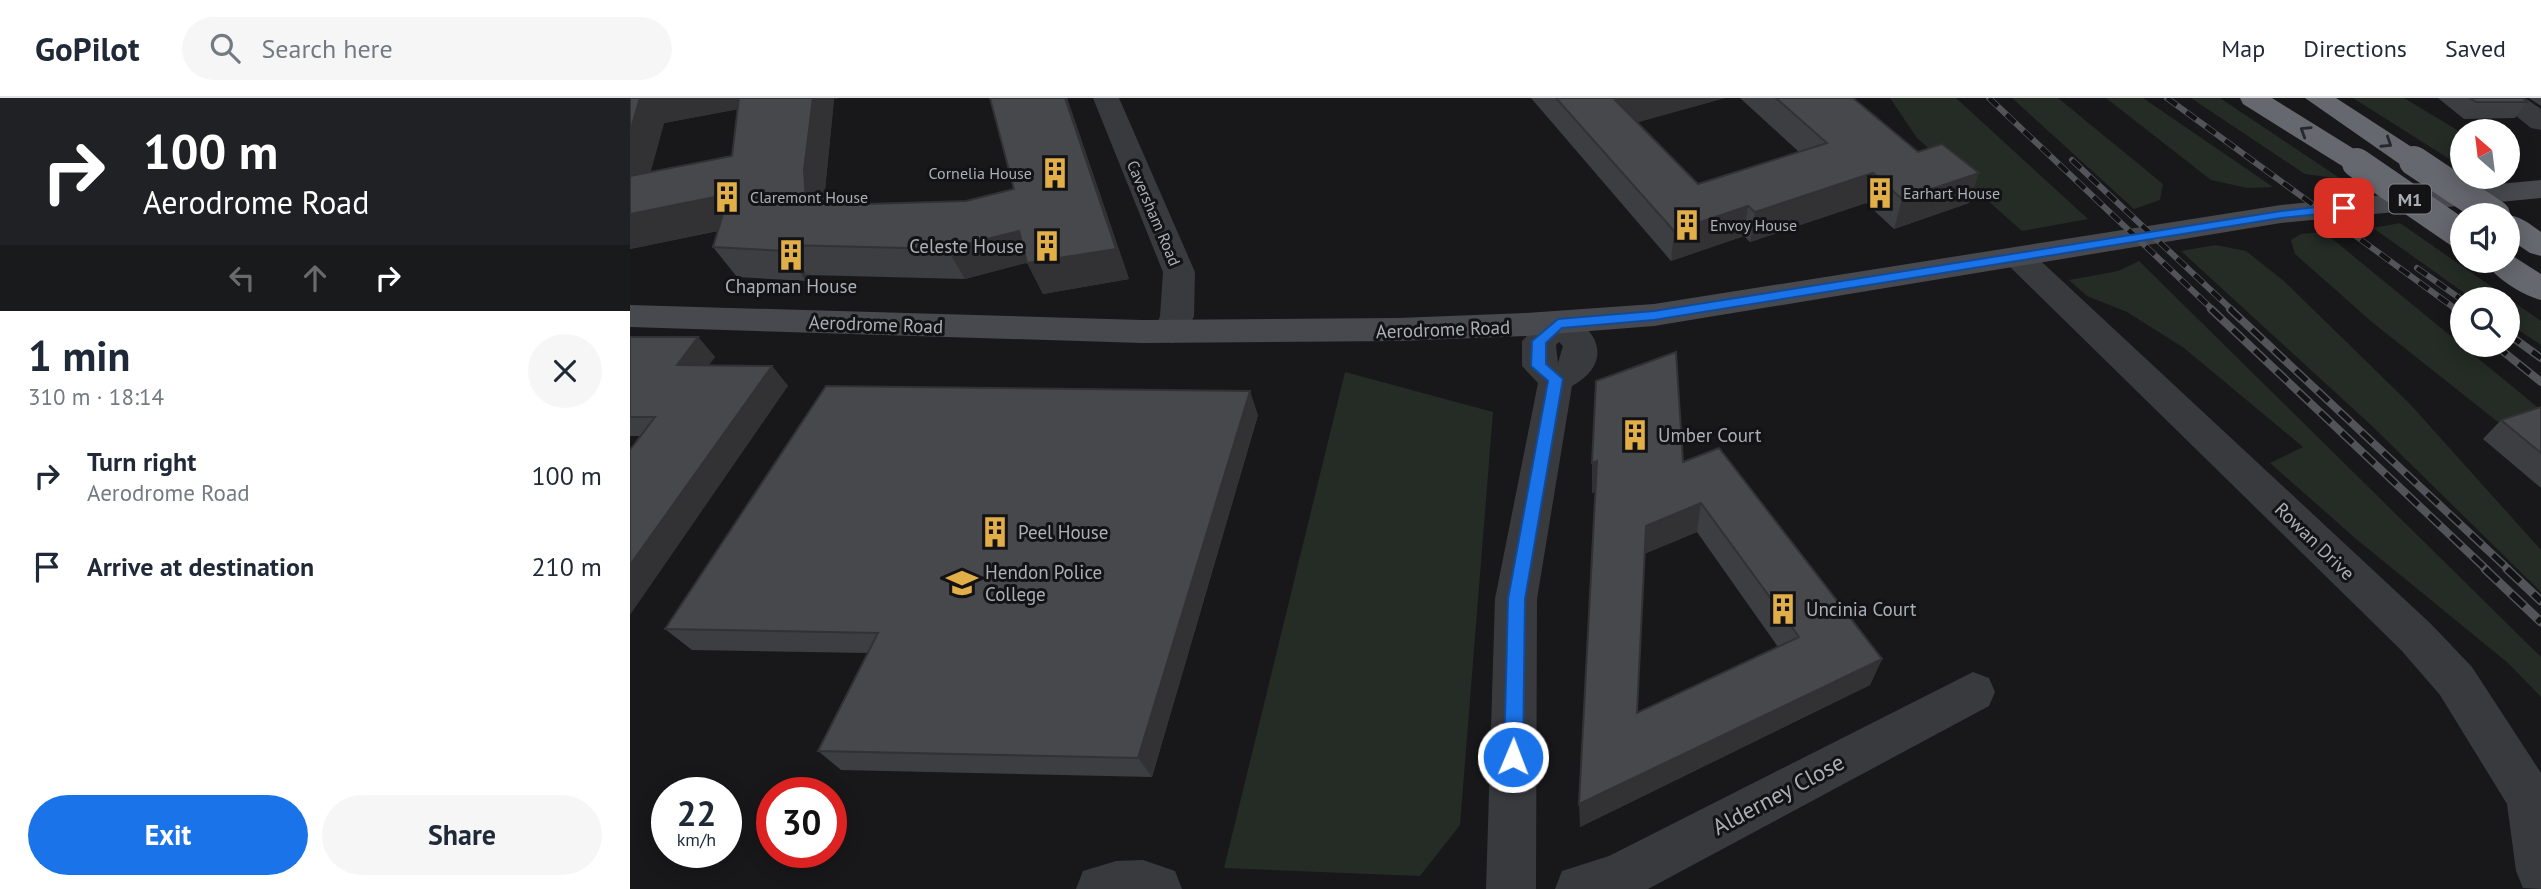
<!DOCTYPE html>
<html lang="en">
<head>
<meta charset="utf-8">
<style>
  body { margin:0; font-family:"PT Sans",sans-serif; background:#f6f6f7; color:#1f2937; height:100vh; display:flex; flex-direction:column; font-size:26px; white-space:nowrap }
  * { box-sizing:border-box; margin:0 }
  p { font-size:23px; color:#747a83 }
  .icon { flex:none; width:38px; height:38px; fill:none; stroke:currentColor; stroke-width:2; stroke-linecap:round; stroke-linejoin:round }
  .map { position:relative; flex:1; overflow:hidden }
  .details { display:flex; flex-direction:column; background:#fff; width:630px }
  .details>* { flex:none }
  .hud { background:#202124; color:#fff; overflow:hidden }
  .needle { width:46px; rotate:332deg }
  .buttons { position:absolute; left:1820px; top:21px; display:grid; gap:14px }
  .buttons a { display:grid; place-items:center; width:70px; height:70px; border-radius:50%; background:#fff; box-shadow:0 4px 18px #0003; font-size:35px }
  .speed { position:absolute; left:21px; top:679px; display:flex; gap:14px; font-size:35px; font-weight:700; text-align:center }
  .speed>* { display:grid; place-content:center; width:91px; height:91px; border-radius:50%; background:#fff; box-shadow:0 4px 18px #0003; line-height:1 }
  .speed small { font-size:18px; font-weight:400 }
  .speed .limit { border:10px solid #d22; background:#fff; color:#111 }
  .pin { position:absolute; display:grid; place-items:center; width:60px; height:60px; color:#fff; margin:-30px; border-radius:14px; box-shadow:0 4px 10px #0006 }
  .me { position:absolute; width:77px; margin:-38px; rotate:1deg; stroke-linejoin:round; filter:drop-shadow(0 0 5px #0008) }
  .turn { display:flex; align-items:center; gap:24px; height:147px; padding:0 28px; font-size:32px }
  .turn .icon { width:91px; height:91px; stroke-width:2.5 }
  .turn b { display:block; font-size:49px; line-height:60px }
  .lanes { display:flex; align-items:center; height:66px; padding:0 28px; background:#0003; justify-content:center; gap:35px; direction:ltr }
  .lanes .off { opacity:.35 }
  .round { display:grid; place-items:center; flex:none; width:74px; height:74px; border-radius:37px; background:#f6f6f7 }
  .head { display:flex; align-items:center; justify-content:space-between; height:119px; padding:0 28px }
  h1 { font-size:42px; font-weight:700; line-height:52px }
  .action { display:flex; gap:14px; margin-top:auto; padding:14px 28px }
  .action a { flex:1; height:80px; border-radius:42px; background:#1a73e8; color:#fff; font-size:28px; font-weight:700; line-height:80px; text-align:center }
  .action a+a { background:#f6f6f7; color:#1f2937 }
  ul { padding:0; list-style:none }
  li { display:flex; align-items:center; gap:21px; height:91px; padding:0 28px }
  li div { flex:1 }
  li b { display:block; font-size:26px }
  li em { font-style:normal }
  header { display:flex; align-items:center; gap:42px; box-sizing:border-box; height:98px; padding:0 35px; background:#fff; border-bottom:2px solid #e0e1e3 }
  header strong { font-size:33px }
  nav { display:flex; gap:38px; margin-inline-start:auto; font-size:24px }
  .search { width:490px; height:63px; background:#f6f6f7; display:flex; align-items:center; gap:18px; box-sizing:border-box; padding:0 24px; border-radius:38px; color:#747a83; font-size:26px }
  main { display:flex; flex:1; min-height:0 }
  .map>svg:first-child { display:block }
  .green { fill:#242c25 }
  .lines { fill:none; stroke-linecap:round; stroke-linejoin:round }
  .street { fill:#393a3e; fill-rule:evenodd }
  .secondary { fill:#47494e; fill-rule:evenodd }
  .highway { fill:#66686f; fill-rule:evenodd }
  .rail-far2-casing { stroke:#525459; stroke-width:6 }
  .rail-far1-casing { stroke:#525459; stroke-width:8 }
  .rail-casing { stroke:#525459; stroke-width:9 }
  .rail-far2 { stroke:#131315; stroke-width:4.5; stroke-dasharray:12; stroke-linecap:butt }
  .rail-far1 { stroke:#131315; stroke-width:5; stroke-dasharray:15; stroke-linecap:butt }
  .rail { stroke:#131315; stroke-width:6; stroke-dasharray:18; stroke-linecap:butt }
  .highway-bridge { stroke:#66686f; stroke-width:30 }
  .wall { fill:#3d3e41; fill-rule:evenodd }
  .shaded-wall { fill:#323235 }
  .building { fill:#47484c; stroke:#323235; stroke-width:2; fill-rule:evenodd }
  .oneway { stroke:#28282c }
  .route { fill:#1a73e8; stroke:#114b97; stroke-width:2 }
  .labels { text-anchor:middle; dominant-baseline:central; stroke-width:6; stroke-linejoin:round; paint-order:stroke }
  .far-poi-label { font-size:16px; fill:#abafb8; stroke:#131315; text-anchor:start }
  .far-street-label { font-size:16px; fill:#abafb8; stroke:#131315 }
  .shield { fill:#131315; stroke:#7d8087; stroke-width:2 }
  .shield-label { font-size:18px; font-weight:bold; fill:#abafb8 }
  .poi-label { font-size:19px; fill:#abafb8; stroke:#131315; text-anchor:start }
  .street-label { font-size:19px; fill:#abafb8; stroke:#131315 }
  .near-street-label { font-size:23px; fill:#abafb8; stroke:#131315 }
</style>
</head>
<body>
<header>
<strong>GoPilot</strong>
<div class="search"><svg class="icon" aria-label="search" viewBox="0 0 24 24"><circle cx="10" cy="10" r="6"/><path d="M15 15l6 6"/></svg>Search here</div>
<nav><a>Map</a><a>Directions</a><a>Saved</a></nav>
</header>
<main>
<section class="details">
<div class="hud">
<div class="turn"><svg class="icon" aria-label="right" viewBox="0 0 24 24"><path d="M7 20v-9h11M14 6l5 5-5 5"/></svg><div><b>100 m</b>Aerodrome Road</div></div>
<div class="lanes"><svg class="icon off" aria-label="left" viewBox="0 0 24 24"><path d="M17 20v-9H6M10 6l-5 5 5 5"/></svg><svg class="icon off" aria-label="ahead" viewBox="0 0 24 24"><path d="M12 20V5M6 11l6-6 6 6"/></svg><svg class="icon" aria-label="right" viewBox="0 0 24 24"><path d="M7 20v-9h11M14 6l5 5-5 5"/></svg></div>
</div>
<div class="head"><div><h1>1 min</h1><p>310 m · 18:14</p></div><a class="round"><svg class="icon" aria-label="close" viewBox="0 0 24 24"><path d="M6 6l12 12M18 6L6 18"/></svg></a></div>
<ul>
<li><svg class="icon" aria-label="right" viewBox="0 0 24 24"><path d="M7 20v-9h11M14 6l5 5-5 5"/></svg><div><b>Turn right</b><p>Aerodrome Road</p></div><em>100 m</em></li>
<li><svg class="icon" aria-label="arrive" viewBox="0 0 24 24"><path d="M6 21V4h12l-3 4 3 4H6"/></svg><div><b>Arrive at destination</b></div><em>210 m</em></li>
</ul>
<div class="action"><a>Exit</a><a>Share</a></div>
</section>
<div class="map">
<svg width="1911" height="791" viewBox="0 0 1911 791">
  <rect width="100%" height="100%" fill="#18181a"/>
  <!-- green -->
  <path class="green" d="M1260 0H1326L1458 121 1392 133 1287 40Z
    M1382 0H1428L1533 86 1530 102 1504 111Z
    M1476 0H1513L1643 89 1617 90 1581 82Z
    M1561 0H1590L1711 81 1675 76Z
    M1723 0H1774L1832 35V69Z
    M1770 125 1911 223V247L1878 225V201H1843L1743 130Z
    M1694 134 1911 312 1868 324 1743 225 1665 156 1661 142 1671 136Z
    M1586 147 1616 153 1654 183 1780 306 1911 452V494L1741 327 1551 153Z
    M1509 163 1911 559V599L1878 565 1725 440 1640 365 1673 349 1554 250 1497 214 1457 198 1439 182 1488 173Z
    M715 274 863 314 830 727 790 778 594 770Z"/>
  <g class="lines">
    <!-- street -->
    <path class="street" d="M463 0H489L565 174 564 218 554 241 542 245 530 241 525 233 530 218 533 174Z
      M1864 0H1895L1911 11V32L1901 30Z
      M1388 149 1399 152 1801 526 1842 569 1911 675V791L1893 790 1886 773 1877 706 1810 597 1771 552 1377 166 1372 159 1377 152Z
      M928 215C969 226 985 265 942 288L907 501 906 791H856L865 501 908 285 892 268V243L916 218ZM929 244 933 248 928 265 926 247Z
      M1343 574 1359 580 1365 594 1359 608 1018 791H925L932 773 979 758Z
      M513 762 545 773 552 791H446L453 773 486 763Z"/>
    <!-- secondary -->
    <path class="secondary" d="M1911 82V100L1651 125 1024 228 896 238 768 243 512 245 0 229V207L512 222 768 220 896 215 1024 206 1651 107Z"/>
    <!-- highway -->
    <path class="highway" d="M1610 0H1642L1737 59 1741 65 1737 71 1727 74 1717 71 1613 6Z
      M1675 0H1706L1794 57 1798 63 1794 69 1784 72 1774 69Z
      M1875 117C1889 117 1900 126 1911 134V158L1900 155 1878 140V117Z
      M1878 155 1911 176V202C1892 197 1865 180 1854 163H1878Z"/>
    <defs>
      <path id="rail-far2" d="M1359 0 1583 212
        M1537 0 1827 212
        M1442 62 1602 212
        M1787 170 1832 202"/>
      <path id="rail-far1" d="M1581 211 1857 472
        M1600 211 1879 472
        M1825 211 1832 216
        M1878 236 1911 260
        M1865 247 1911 284"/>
      <path id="rail" d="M1855 471 1911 524
        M1877 471 1911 503"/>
    </defs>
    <!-- rail-far2 casing -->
    <use href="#rail-far2" class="rail-far2-casing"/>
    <!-- rail-far1 casing -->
    <use href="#rail-far1" class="rail-far1-casing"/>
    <!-- rail casing -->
    <use href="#rail" class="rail-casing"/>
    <!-- rail-far2 -->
    <use href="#rail-far2" class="rail-far2"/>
    <!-- rail-far1 -->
    <use href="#rail-far1" class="rail-far1"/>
    <!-- rail -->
    <use href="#rail" class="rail"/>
    <!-- highway-bridge -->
    <path class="highway-bridge" d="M1784 63 1865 117
      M1727 65 1832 137"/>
  </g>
  <!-- wall -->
  <path class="wall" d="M0 0 204 1 194 102V105L203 107 336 103 384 91 360 0H437L499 181 413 196 397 164 335 181 177 177 176 183 107 179 83 149 88 133 0 151ZM108 11 102 58 20 74 34 25Z
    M901 0H1095L1007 24 1068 86 1169 54 1110 0H1223L1339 105 1264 131 1236 105 1120 144 1114 138 1041 163Z
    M1808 0H1893L1897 4 1885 20 1834 21Z
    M1899 0H1911V8Z
    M0 239H68L85 259 78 267 142 268 158 288 11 338H0Z
    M1911 309V390L1853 341 1871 322Z
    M628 317 522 679 211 672 188 653 238 555 62 552 35 531Z
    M1053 364 1252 561 1240 587 950 729 966 393 962 395V365ZM1067 434 1148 549 1007 615 1014 456Z"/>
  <!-- shaded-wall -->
  <path class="shaded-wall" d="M10 0H127L131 7 34 25 11 110 0 97V34Z
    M183 0H210L204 1 194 102 196 133 176 103 174 72Z
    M435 0H437L499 181 413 196 397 165Z
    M991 0H1095L984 31 985 2Z
    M1243 75 1236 105 1120 144 1125 114Z
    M1349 75 1339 105 1264 131 1272 101Z
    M99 96 121 126 0 151V116Z
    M1118 108 1114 138 1041 163 1044 133Z
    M389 133 404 163 335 181 317 151Z
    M156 147 177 177 176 183 155 153Z
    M68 239 85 259 65 286 47 267Z
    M142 268 158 288 0 517V467Z
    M620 293 628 317 522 679 508 660Z
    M967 363V393L962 395V365Z
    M1071 405 1067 434 1014 456 1016 428Z
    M1252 561 1240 587 950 729 949 706Z"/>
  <!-- building -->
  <path class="building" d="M0 0H10L0 34Z
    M109 0H183L174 72 176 103 203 107 336 103 384 91 360 0H435L486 151 397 165 389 133 317 151 156 147 155 153 83 149 99 96 0 116V78L102 58Z
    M926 0H991L985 2 1068 86 1197 45 1146 0H1223L1288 54 1312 46 1349 75 1272 101 1243 75 1125 114 1118 108 1044 133Z
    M1840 0H1893L1897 4H1846Z
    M0 239H68L47 267 142 268 0 467V352L25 319H0Z
    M1046 254 1053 364 1089 350 1252 561 949 706 967 363 962 365 966 283ZM1071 405 1169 539 1007 615 1016 428Z
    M196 288 620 293 508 660 188 653 248 535 35 531Z
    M1911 309V355L1871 322Z"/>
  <!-- one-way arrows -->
  <defs><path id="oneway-chevron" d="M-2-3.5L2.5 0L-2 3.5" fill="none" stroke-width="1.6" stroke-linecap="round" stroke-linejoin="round" transform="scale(1.75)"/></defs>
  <g class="oneway">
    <use href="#oneway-chevron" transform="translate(1675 33) rotate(-148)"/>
    <use href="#oneway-chevron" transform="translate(1757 45) rotate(33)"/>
  </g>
  <!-- route -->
  <path class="route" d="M1714 106 1720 110 1718 113 1651 120 1024 222 932 230 916 245V266L933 281 895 501 893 659 890 666 883 668 876 666 874 659 878 501 918 283 901 268 902 243 928 221 1024 213 1651 113Z"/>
  <!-- icons -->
  <defs>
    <symbol id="building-bare" viewBox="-9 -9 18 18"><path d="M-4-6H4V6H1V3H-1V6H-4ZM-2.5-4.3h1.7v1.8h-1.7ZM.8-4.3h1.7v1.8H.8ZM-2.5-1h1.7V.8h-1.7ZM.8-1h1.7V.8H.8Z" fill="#e2ae47" stroke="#131315" stroke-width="2.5" paint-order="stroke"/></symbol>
    <symbol id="university-bare" viewBox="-9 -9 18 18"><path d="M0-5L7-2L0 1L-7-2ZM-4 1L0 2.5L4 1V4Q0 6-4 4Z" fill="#e2ae47" stroke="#131315" stroke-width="2.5" paint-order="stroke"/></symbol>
  </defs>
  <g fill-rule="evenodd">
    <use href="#building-bare" x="403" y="53" width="44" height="44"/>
    <use href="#building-bare" x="1228" y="73" width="44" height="44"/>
    <use href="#building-bare" x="75" y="77" width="44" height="44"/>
    <use href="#building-bare" x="1035" y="105" width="44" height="44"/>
    <use href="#building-bare" x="395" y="126" width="44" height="44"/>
    <use href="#building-bare" x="139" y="135" width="44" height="44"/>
    <use href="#building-bare" x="983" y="315" width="44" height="44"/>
    <use href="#building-bare" x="343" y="412" width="44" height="44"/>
    <use href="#university-bare" x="310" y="463" width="44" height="44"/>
    <use href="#building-bare" x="1131" y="489" width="44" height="44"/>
  </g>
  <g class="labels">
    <!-- far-poi labels -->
    <g class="far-poi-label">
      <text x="402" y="75" text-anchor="end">Cornelia House</text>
      <text x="1273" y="95">Earhart House</text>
      <text x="120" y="99">Claremont House</text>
      <text x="1080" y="127">Envoy House</text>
    </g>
    <!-- far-street labels -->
    <g class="far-street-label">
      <text transform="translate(524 115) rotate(67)">Caversham Road</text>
    </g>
    <!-- shield labels -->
    <rect class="shield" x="1759" y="86.5" width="42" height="29" rx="5"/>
    <g class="shield-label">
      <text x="1780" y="101">M1</text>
    </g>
    <!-- poi labels -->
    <g class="poi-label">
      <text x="394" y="148" text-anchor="end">Celeste House</text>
      <text x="161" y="188" text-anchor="middle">Chapman House</text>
      <text x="1028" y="337">Umber Court</text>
      <text x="388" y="434">Peel House</text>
      <text x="355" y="474">Hendon Police<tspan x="355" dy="22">College</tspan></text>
      <text x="1176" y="511">Uncinia Court</text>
    </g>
    <!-- street labels -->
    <g class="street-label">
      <text transform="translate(246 226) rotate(2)">Aerodrome Road</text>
      <text transform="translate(813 231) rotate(-2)">Aerodrome Road</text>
      <text transform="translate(1685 443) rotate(44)">Rowan Drive</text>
    </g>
    <!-- near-street labels -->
    <g class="near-street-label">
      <text transform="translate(1148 696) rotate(-28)">Alderney Close</text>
    </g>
  </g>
</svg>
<div class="buttons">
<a><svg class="needle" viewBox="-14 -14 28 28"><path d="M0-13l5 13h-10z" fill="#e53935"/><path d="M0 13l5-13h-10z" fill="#747a83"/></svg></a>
<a><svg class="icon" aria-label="sound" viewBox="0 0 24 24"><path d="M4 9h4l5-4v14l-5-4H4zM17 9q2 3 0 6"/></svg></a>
<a><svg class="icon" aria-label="search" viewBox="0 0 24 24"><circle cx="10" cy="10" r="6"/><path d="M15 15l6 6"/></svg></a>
</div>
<div class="speed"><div>22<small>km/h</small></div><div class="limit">30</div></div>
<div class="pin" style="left:1714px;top:110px;background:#d93025"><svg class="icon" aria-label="arrive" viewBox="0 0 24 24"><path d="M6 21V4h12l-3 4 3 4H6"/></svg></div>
<svg class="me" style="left:883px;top:659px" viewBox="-20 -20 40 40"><circle r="17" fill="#1a73e8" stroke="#fff" stroke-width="3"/><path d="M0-11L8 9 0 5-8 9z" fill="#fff"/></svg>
</div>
</main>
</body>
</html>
